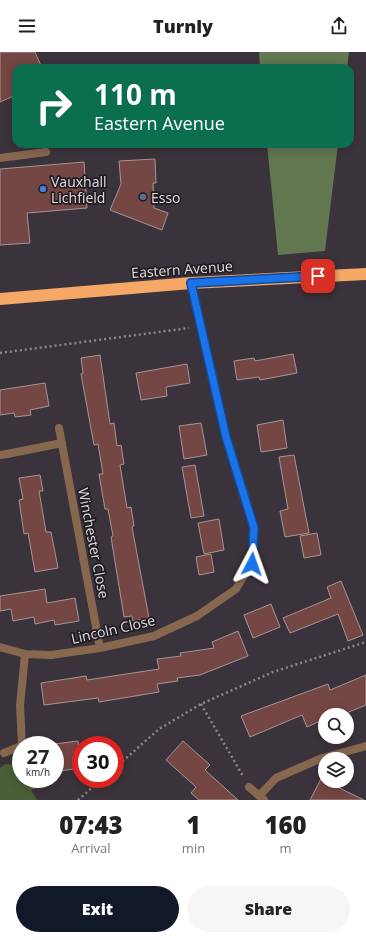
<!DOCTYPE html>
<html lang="en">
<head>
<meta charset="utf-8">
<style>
  body { margin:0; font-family:"Open Sans",sans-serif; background:#f6f6f6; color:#222; height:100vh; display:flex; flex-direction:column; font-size:15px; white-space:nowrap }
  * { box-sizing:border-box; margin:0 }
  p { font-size:13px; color:#767676 }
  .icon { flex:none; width:22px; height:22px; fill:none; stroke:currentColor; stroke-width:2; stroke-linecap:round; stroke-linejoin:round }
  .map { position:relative; height:748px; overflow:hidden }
  .panel { display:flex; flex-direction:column; background:#fff; flex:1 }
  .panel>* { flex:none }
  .hud { position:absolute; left:12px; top:12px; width:342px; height:84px; border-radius:12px; box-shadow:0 2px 10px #0003; background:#0b6e4f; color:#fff; overflow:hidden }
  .buttons { position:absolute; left:318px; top:656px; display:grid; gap:8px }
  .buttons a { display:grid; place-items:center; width:36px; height:36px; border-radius:50%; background:#fff; box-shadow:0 2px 10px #0003; font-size:20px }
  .speed { position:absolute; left:12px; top:684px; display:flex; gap:8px; font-size:20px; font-weight:700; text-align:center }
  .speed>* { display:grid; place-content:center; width:52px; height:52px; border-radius:50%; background:#fff; box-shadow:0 2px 10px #0003; line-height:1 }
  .speed small { font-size:10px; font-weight:400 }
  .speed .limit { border:6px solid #d22; background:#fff; color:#111 }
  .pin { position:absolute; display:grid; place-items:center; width:34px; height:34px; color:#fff; margin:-17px; border-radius:8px; box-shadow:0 2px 6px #0006 }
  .me { position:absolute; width:44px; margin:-22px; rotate:4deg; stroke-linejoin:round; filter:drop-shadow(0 0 3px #0008) }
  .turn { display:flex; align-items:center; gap:14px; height:84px; padding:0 16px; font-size:18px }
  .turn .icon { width:52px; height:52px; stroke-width:2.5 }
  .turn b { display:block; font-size:28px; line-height:34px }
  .eta { display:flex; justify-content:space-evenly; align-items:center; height:68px; text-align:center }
  .eta b { font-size:24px; font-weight:800; line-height:28px }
  .action { display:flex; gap:8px; margin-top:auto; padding:8px 16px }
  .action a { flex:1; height:46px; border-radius:24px; background:#111827; color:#fff; font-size:16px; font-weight:800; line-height:46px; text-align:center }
  .action a+a { background:#f6f6f6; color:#222 }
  header { display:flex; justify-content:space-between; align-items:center; height:52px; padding:0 16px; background:#fff; font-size:18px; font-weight:800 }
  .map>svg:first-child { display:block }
  .green { fill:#4b5e38 }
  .forest { fill:#637750 }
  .building { fill:#744644; stroke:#a49695 }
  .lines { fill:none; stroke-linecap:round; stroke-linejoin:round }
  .path { stroke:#8d868d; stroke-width:2.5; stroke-dasharray:2 3; stroke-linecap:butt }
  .lane { stroke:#87674e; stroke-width:8 }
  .street { stroke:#87674e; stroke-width:8 }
  .highway { stroke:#f6a866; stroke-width:12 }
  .route-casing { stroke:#114b97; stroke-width:10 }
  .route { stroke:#1a73e8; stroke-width:7 }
  .shop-dot { fill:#3f7fe0; stroke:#201c20; stroke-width:1.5 }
  .service-dot { fill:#5c6f8a; stroke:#201c20; stroke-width:1.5 }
  .labels { text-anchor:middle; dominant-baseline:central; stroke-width:3.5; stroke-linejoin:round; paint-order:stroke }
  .poi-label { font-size:14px; fill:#e1dce1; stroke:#201c20; text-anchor:start }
  .street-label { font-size:14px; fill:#e1dce1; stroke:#201c20 }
</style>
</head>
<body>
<header><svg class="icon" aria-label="menu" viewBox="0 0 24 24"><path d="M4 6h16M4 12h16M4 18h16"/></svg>Turnly<svg class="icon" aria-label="share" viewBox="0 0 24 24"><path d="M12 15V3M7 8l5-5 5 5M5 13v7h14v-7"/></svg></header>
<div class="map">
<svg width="366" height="748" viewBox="0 0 366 748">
  <rect width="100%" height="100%" fill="#3b333b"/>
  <!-- green -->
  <path class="green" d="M5 712 21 713V727H28L32 740 37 748H0V716Z"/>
  <!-- forest -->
  <path class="forest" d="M259 0H349L347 16H260Z
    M267 92H338L325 199 278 203Z"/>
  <!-- building -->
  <path class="building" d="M0 0H35L42 16H16V43L0 50Z
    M155 107 156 131H153L154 156 168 161 162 178 110 158 121 132 119 109Z
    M84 110 87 156 27 161 30 191 0 193V117Z
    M293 302 297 321 260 328 259 325 237 328 234 309 254 306 255 309Z
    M100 303 110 372 114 371 117 394 121 393 124 412 120 413 127 456 131 455 134 474 132 475 149 566 133 569 132 564 124 565 111 485 113 484 108 457H105L99 422H103L98 392 94 393 81 322 83 321 81 306Z
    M187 312 190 331 166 335 167 344 141 348 136 321Z
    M45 331 49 354 30 358 31 363 15 365 14 361 0 363V338Z
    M283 368 287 396 261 400 257 373Z
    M201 371 207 403 184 407 179 374Z
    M294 403 309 481 285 485 280 459 288 457 279 405Z
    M195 413 204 464 191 466 182 415Z
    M40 423 43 439H39L46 480H51L58 516 35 520 28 481 24 482 19 448 23 447 19 426Z
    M219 467 224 498 204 502 198 471Z
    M317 481 321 503 304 506 300 484Z
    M211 502 214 520 199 523 196 505Z
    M341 529 363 583 348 589 338 562 290 581 283 566 331 546 327 535Z
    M45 537 47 551 75 546 79 569 55 573 54 568 35 572 34 565 13 569 11 557 0 559V544Z
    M271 552 280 575 253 586 244 563Z
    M238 579 248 604 200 623 177 626 178 629 157 632 159 640 99 650 98 646 44 653 41 631 86 624 87 628 159 617 157 607 181 604 180 601 214 596 212 590Z
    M366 623V653L344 662 343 660 335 663H325V667L307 675 302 663 250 685 241 664 328 632 330 638Z
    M78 689 81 716 60 719 55 692Z
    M183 689 210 713 205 718 238 748H199L191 741 196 735 166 708Z
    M321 727 364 748H310Z"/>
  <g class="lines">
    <!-- path -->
    <path class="path" d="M0 301 189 276
      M201 652 243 724
      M115 716 159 677 201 652 273 620 366 590
      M78 748 102 727"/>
    <!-- lane -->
    <path class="lane" d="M0 106 46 100
      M0 403 7 402"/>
    <!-- street -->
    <path class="street" d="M59 376 100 596
      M7 402 62 391
      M0 595 25 602 51 603 100 596 154 584 197 564 236 537 251 512 254 476 226 385 191 231
      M22 693 20 654 25 602
      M4 701 21 694
      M32 727 33 733
      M249 735 264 748
      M259 744 276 726 322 706 366 694"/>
    <!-- highway -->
    <path class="highway" d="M0 247 191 231 366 222"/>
  </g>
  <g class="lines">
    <defs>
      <path id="route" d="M252 512 254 476 226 385 191 231 318 224"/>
    </defs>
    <!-- route casing -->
    <use href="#route" class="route-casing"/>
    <!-- route -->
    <use href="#route" class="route"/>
  </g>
  <!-- markers -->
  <circle class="shop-dot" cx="43" cy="137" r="4"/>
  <circle class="service-dot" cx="143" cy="145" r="4"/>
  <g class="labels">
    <!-- poi labels -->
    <g class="poi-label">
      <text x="51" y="129">Vauxhall<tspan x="51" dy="16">Lichfield</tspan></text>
      <text x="151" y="145">Esso</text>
    </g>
    <!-- street labels -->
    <g class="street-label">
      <text transform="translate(182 217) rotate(-4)">Eastern Avenue</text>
      <text transform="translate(94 491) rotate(79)">Winchester Close</text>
      <text transform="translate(113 577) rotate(-13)">Lincoln Close</text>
    </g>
  </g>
</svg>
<div class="buttons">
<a><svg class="icon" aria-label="search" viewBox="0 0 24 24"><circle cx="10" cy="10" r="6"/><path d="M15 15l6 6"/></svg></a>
<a><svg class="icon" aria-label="layers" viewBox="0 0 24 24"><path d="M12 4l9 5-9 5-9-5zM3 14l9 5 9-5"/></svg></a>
</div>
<div class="speed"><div>27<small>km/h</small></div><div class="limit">30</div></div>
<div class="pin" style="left:318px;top:224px;background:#d93025"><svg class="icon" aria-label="arrive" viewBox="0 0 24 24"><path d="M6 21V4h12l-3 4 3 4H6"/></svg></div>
<svg class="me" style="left:252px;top:512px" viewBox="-20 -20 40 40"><path d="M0-17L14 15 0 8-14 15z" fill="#1a73e8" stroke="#fff" stroke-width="4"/></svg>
<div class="hud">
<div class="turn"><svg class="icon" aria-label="right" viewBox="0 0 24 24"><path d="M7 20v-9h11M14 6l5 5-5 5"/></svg><div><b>110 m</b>Eastern Avenue</div></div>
</div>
</div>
<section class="panel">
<div class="eta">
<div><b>07:43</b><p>Arrival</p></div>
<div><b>1</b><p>min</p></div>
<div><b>160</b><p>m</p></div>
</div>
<div class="action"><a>Exit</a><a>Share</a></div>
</section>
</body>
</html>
